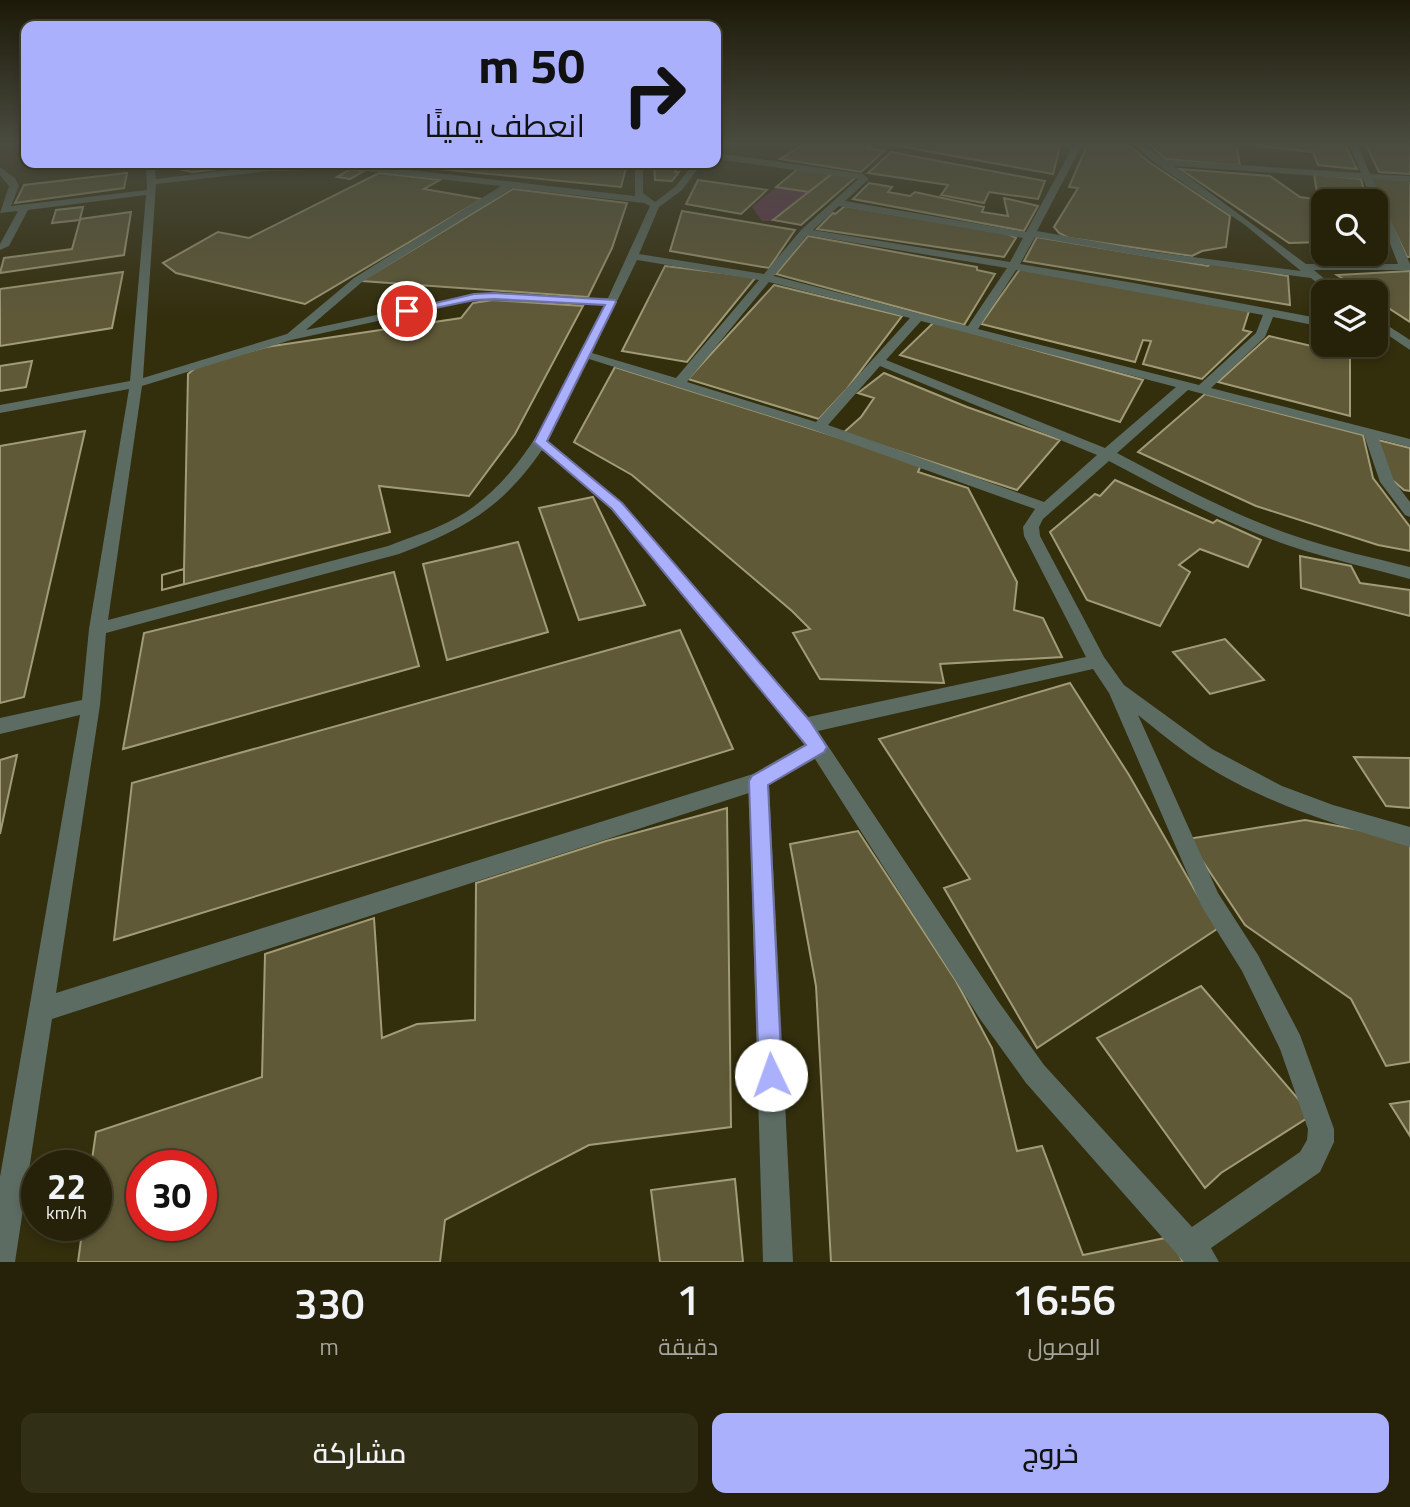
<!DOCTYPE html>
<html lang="ar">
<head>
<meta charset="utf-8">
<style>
  body { margin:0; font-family:"Titillium Web",Cairo,sans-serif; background:#322f17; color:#f1f3f6; direction:rtl; height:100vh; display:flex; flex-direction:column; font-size:26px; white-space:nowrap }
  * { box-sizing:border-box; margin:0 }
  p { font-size:23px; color:#a4a49c }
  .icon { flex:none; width:38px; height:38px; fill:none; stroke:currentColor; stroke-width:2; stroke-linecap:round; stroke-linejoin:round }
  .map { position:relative; height:1262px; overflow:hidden; direction:ltr }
  .side { display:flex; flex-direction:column; background:#262209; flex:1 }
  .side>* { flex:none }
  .banner { position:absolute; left:21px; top:21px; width:700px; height:147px; border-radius:14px; box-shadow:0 4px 10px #0003,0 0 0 2px #423f2a; direction:rtl; background:#aab0fc; color:#111; overflow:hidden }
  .controls { position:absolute; left:1311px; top:189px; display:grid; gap:14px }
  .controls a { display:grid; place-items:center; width:77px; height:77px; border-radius:14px; background:#262209; box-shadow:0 4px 10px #0003,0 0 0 2px #423f2a; font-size:35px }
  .speed { position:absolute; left:21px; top:1150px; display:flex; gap:14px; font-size:35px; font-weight:700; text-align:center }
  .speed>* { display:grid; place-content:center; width:91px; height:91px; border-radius:50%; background:#262209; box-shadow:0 4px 10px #0003,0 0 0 2px #423f2a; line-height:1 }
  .speed small { font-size:18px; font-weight:400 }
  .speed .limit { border:10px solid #d22; background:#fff; color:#111 }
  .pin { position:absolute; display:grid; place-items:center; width:60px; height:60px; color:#fff; margin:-30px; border:4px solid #fff; border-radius:50%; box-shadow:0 2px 7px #0007 }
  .me { position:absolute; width:77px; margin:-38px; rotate:357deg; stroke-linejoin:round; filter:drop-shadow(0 0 5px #0008) }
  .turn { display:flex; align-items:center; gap:24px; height:147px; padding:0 21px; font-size:32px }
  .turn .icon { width:91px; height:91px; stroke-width:2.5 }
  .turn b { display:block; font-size:49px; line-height:60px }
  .eta { display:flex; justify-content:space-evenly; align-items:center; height:119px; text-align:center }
  .eta b { font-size:42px; font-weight:600; line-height:49px }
  .primary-button { display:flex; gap:14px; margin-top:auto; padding:14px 21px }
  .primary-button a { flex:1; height:80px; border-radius:14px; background:#aab0fc; color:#111; font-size:28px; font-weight:600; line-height:80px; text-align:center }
  .primary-button a+a { background:#322f17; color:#f1f3f6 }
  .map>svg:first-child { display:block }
  .green { fill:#653556 }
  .building { fill:#5f5937; stroke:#a19b77; stroke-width:2; fill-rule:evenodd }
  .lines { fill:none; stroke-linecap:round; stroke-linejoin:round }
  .minor { fill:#5c6c63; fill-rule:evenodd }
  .route { fill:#aab0fc; stroke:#6e72a4; stroke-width:2 }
</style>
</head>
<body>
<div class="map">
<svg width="1410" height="1262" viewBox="0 0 1410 1262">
  <rect width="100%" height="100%" fill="#332e0c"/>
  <!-- green -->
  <path class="green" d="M776 187 809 192 774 219 778 221H762L752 207Z"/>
  <!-- building -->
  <path class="building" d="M806 143H874L867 148 884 151 861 172 780 159Z
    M890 143H1061L1053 174 888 144Z
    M1088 143H1126L1149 162 1230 216 1226 247 1202 251 1192 256 1069 238 1059 233 1054 227 1078 188 1069 187Z
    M1147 143H1236L1240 166 1166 159Z
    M1256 143H1344L1357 169 1318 165 1313 152 1257 146Z
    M1365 143H1410V174L1379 172Z
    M891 152 1045 181 1038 199 989 192 984 203 941 195 948 185 868 173Z
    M81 163H127L82 169Z
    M168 163H248L237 167 192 172 170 167Z
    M377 163H432L424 168Z
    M437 163H616L627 164 621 187 429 168Z
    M654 163H679L675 172H679L672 181 655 180Z
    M799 168 832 174 809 192 776 187Z
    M351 169 364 171 350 179 337 177Z
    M1180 169 1270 176 1300 197 1328 201H1323V242L1289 243Z
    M834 172 856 177 801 225 773 220Z
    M127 173 124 188 15 203 24 185Z
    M379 173 440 180 424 189 482 199 305 304 176 273 163 263 218 232 249 238Z
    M1314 174 1361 179 1367 201 1318 200Z
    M1373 177 1410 180V257H1407L1371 182Z
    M698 180 767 190 741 214 686 204Z
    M869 183 892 187 888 192 910 196 915 192 984 207 982 212 1008 216 1004 198 1038 206 1024 231 853 199Z
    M513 189 627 203 612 248 588 297 361 281Z
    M845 206 1006 233 1016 238 1004 257 817 229 833 213 835 214Z
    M83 207 80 219 131 212 124 255 0 273 4 258 72 249 80 220 52 223 56 210Z
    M682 211 795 230 769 268 670 251Z
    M808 236 977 267V270L995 274 964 325 776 274Z
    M1037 237 1208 266 1210 263 1288 276 1290 305 1024 261Z
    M665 266 756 277 687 362 622 351Z
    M1020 269 1250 308 1243 330 1251 332 1202 379 1143 364 1151 341 1143 340 1135 362 981 324Z
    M1410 271V322L1376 300V292H1364L1337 275Z
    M123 272 112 328 0 346V289Z
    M774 285 902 316 846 390 819 419 688 379Z
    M493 300 583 306 515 434 469 496 379 486 390 532 162 590V575L184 569 188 374 199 365 266 347 461 318 473 303Z
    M934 322 1143 380 1120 422 900 355Z
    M1269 336 1350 355V416L1218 382Z
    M32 361 26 387 0 391V366Z
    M615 367 885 452 921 465 918 472 968 488 1017 582 1014 610 1043 618 1062 657 940 664 944 683 820 679 793 633 810 629 792 611 632 475 574 442Z
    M884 373 967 407 1060 440 1017 490 843 433 861 417 874 398 858 393Z
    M1205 394 1363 435 1373 478 1410 527V551L1378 545 1256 506 1138 452Z
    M85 431 24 697 0 703V446Z
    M1378 440 1410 448V491L1404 490 1391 479Z
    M1115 480 1213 523 1217 520 1261 540 1248 567 1200 549 1179 565 1190 572 1160 626 1087 600 1050 532 1095 494 1100 496Z
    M593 497 645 605 579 620 539 508Z
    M518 542 548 632 447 660 423 564Z
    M1300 556 1351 566 1360 583 1410 590V616L1301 588Z
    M184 569V584L162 590V575Z
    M394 572 419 666 123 749 144 633Z
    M680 630 733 749 114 940 132 783Z
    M1225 639 1264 680 1210 694 1173 652Z
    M1070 683 1129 775 1217 929 1037 1048 944 888 970 879 879 739Z
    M17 755 0 834V760Z
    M1354 757 1410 758V808L1386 806Z
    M727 808 731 1127 589 1145 445 1220 440 1262H78L83 1225H96V1166H91L96 1132 262 1077 265 954 374 918 382 1038 417 1024 475 1020 476 883 606 841ZM142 1166H201V1225H142Z
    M1305 820 1410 839V1062L1386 1066 1351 999 1245 925 1188 839Z
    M858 831 956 981 992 1048 1017 1151 1042 1146 1083 1255 1170 1237 1183 1262H831L816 986 790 844Z
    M1201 986 1312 1115 1221 1173 1205 1188 1097 1038Z
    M1410 1101V1136L1390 1104Z
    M735 1179 743 1262H660L651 1190Z"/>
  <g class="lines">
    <!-- minor -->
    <path class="minor" d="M1075 143H1083L1037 231 1154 252 1301 271 1245 225 1156 164 1132 143H1141L1166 160 1361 173 1349 143H1357L1370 174 1410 176V182L1373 179 1410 264V270H1314L1340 292H1328L1311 278 1154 258 1035 237 1020 264 1134 283 1323 319V327L1273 317 1265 337 1211 388 1410 439V447L1379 439 1394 481 1410 502V517L1405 515 1380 482 1364 435 1188 390 1117 453C1177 485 1237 517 1301 538 1337 550 1374 558 1410 567V579C1370 568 1329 559 1290 546 1226 524 1168 492 1109 461L1043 519 1039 527 1040 536 1104 657 1124 685 1212 749 1282 786 1333 805 1410 827V847C1337 825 1262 803 1197 760 1177 747 1157 730 1138 715L1218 893 1258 955 1300 1035 1334 1129V1142L1320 1172 1211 1248 1219 1262H1184L1026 1083 980 1019 815 759 769 785 793 1262H763L749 793 52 1019 15 1262H0V1177L80 715 0 734V718L82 700 89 629 129 389 0 413V405L130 381 146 195 28 210 9 246 0 250V244L18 211 0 213 9 186 0 175V167L15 178 19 186 11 206 147 190 146 163H154L156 179 268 165 349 163 635 196V163H643V193L655 202 676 186 694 163H702L682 190 659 207 639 254 764 274 801 230 858 179 716 159V153L863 174 869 179 845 201 1026 232ZM1174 166 1363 179 1373 201H1376V208L1398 264H1306ZM349 169 501 186 354 278 287 334 143 378 156 184 268 171ZM512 188 644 203 650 206 608 298 474 294 306 330 362 282ZM839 206 1023 238 1010 262 813 230ZM807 235 1007 268 968 326 774 276ZM637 260 759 280 676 378 592 353ZM1016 270 1263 315 1256 333 1199 385 978 329ZM769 282 910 318 816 422 687 382ZM474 300 604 305C568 376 536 465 466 512 443 527 414 536 388 546L108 620 142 386 291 340ZM921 321 1176 387 1105 448 886 360ZM589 359 814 430 1035 509 1023 527 1024 536 1086 657 808 717 622 503 548 441ZM880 366 1097 455 1044 502 828 425ZM542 450 612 509 805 744 753 774 56 993 100 705 106 633 399 554C464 529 501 509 542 450ZM1093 669 1109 693 1202 907 1242 971 1280 1049 1308 1129 1307 1140 1300 1152 1192 1227 1044 1065 998 1001 818 731Z
      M1376 318 1410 340V350L1376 327Z"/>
  </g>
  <!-- sky -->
  <linearGradient id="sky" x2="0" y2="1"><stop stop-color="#1c1907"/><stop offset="0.45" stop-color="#4a4c40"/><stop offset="1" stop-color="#4a4c40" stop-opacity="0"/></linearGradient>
  <rect width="1410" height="319" fill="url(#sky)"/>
  <!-- route -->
  <path class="route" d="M494 293 615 300 616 302 547 441 622 503 810 721 827 747 824 752 768 785 782 1075 779 1083 771 1087 762 1083 759 1075 749 781 752 776 806 745 612 509 534 442 605 305 494 299 474 300 407 314 401 311 474 294Z"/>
</svg>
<div class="controls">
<a><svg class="icon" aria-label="search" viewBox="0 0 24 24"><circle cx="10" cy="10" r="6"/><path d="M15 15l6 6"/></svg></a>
<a><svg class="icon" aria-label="layers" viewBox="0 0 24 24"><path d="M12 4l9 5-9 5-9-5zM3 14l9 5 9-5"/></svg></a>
</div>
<div class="speed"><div>22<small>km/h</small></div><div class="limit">30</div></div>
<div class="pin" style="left:407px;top:311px;background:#d93025"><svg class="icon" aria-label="arrive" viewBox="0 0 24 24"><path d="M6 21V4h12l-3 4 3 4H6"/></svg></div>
<svg class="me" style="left:771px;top:1075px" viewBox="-20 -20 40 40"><circle r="19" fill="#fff"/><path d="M0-13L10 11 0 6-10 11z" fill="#aab0fc"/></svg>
<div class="banner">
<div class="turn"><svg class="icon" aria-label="right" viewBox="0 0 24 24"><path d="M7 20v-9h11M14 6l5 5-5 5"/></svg><div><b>50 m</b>انعطف يمينًا</div></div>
</div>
</div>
<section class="side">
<div class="eta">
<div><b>16:56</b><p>الوصول</p></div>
<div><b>1</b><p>دقيقة</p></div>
<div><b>330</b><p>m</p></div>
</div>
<div class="primary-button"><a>خروج</a><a>مشاركة</a></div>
</section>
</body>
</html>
